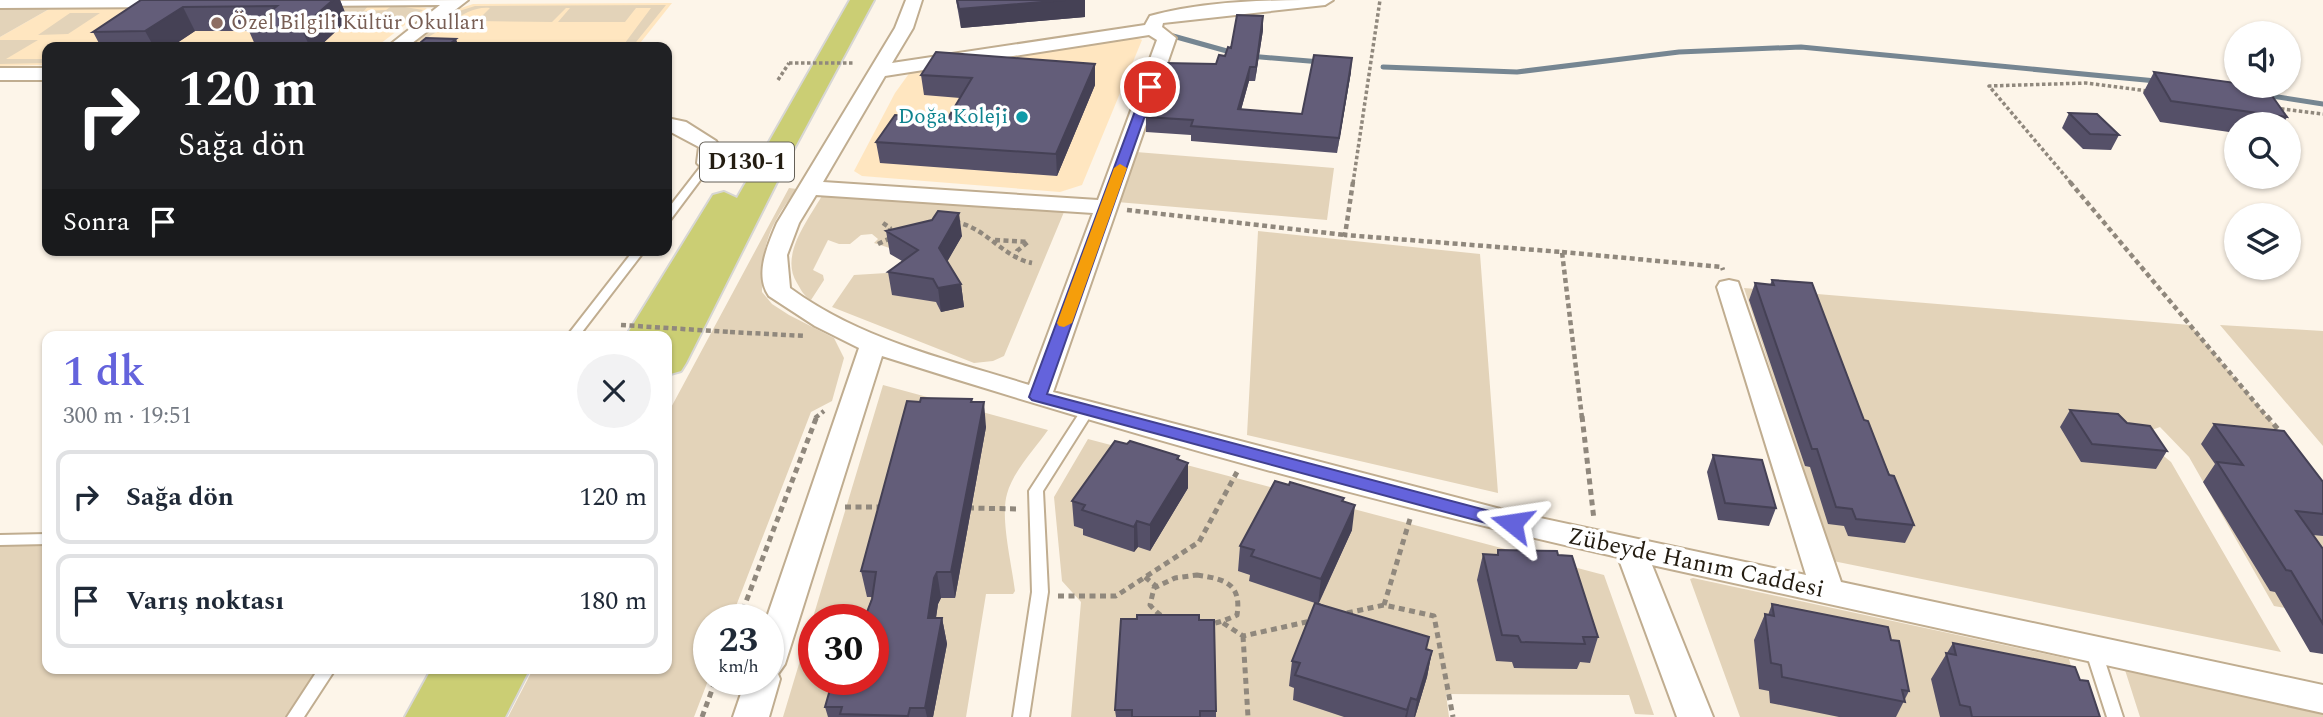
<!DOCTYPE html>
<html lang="tr">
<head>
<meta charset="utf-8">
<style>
  body { margin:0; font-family:Spectral,serif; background:#f2f2f3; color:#1f2937; height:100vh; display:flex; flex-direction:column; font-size:26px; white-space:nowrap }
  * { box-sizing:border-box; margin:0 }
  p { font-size:23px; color:#747a83 }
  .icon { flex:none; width:38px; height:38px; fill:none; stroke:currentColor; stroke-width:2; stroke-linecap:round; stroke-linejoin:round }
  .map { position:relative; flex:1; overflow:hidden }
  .details { position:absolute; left:42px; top:331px; width:630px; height:343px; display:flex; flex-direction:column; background:#fff; border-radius:14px; box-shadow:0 2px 5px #0004 }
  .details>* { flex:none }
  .guide { position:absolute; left:42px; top:42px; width:630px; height:214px; border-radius:14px; box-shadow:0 2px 5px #0004; background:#202124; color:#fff; overflow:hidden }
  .fabs { position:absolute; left:2224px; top:21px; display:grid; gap:14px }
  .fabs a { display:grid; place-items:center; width:77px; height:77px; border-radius:50%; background:#fff; box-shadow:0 2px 5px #0004; font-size:35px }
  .speed { position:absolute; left:693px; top:604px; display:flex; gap:14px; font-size:35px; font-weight:700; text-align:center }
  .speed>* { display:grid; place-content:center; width:91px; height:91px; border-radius:50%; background:#fff; box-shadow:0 2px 5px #0004; line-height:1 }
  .speed small { font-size:18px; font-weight:400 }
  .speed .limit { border:10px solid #d22; background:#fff; color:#111 }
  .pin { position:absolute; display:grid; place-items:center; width:60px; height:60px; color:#fff; margin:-30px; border:4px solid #fff; border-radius:50%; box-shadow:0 2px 7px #0007 }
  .me { position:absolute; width:77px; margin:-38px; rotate:285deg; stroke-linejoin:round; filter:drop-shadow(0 0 5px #0008) }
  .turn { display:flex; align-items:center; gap:24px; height:147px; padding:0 21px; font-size:32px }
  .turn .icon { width:91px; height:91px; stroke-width:2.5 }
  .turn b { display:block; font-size:49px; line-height:60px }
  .then { display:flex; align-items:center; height:66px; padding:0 21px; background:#0003; gap:14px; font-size:26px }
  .round { display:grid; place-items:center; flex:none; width:74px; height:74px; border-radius:37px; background:#f2f2f3 }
  .headline { display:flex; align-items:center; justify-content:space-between; height:119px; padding:0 21px }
  h1 { font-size:42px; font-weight:600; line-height:52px; color:#6463dc }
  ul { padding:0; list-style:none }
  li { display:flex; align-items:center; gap:21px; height:94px; margin:0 14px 10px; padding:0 7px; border:4px solid #e0e1e3; border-radius:14px }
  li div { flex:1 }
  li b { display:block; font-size:26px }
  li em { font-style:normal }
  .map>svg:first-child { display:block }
  .built { fill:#ffe6c0 }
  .green { fill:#e3d3b9; fill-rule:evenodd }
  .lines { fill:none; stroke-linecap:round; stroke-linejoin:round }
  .stream { stroke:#768692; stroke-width:5 }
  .service-casing { stroke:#c0ad90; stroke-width:4 }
  .minor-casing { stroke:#c0ad90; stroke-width:4 }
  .trunk-casing { stroke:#d7d6d4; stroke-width:4 }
  .path-far2 { stroke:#90887d; stroke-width:3.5; stroke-dasharray:3.5 2.5; stroke-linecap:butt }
  .path-far1 { stroke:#90887d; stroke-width:4.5; stroke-dasharray:5 3.5; stroke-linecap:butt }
  .path { stroke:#90887d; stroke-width:5; stroke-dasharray:6 4.5; stroke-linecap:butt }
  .service { fill:#fff; fill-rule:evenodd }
  .minor { fill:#fff; fill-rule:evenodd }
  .trunk { fill:#cbce74; fill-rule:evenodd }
  .path-bridge-far1 { stroke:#90887d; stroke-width:3.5; stroke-dasharray:3.5 2.5; stroke-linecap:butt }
  .path-bridge { stroke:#90887d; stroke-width:4.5; stroke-dasharray:5 3.5; stroke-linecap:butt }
  .wall { fill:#555068 }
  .shaded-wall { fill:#454155 }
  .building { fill:#635d79; stroke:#454155; stroke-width:2 }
  .route { fill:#6463dc; stroke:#41408f; stroke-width:2 }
  .slow { fill:#f59e0b }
  .education-dot { fill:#8d6e63; stroke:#fff; stroke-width:2.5 }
  .culture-dot { fill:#0f9aa8; stroke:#fff; stroke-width:2.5 }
  .labels { text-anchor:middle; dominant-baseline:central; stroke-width:7; stroke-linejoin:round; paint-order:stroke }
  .far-education-label { font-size:21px; fill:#785e54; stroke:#fff; text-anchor:start }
  .far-culture-label { font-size:21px; fill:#0d838f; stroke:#fff; text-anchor:end }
  .shield { fill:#fff; stroke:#656058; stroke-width:2 }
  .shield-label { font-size:23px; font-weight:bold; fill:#231c11 }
  .street-label { font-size:24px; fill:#231c11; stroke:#fff }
</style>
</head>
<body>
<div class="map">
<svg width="2323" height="717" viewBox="0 0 2323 717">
  <rect width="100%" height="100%" fill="#fdf5e9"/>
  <!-- built -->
  <path class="built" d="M672 3 637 47H406L452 11 473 4Z
    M397 4 427 8 376 47H47V65L0 66V37L51 8Z
    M1134 36 1142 40 1082 185 1060 192 862 176 854 171 895 93 913 68Z"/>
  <!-- green -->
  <path class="green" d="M393 5 423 10 400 24 393 21 354 19 341 9 343 6H368L364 11 386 10Z
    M666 5 632 47H622L651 8H636L625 22H558L570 8H566L552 22 477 21 490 8C463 5 442 34 417 42L456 12 475 6Z
    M51 8 0 37V9Z
    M70 13H100L68 34 38 35Z
    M0 40H38L6 59H47V63L0 64Z
    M1136 152 1334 168 1327 220 1117 202Z
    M789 188 797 189C769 225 761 246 762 292L772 304 789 315 834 338 844 358 832 401 811 412 731 619 709 620V678L694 717H508L533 669 667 668V415Z
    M823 194 1064 212 1004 356 993 361 974 363 832 307 854 275 903 272 911 264 899 251 874 243 878 239 872 234 861 235 850 244H839L828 240 813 270 823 275 824 280 811 300C804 296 801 290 797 283 779 255 809 219 823 194Z
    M1258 231 1480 254 1498 493 1247 435Z
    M1744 288 2190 325 2323 483V615L2274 606 2189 457 2160 427 2138 435 2171 462 2281 652 1833 561Z
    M2220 325 2323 331V446Z
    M883 385 1048 430C1035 449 1013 471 1007 494 1000 518 1012 565 1015 591L1013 594H986L966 717H783ZM814 620H873V679H814Z
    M1088 439 1604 575 1654 715 1635 714 1629 695 1446 694 1449 717H1071L1081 602 1062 581 1054 497Z
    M47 539V668L328 669 295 717H0V540Z
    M1693 578 2069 659 2086 717H1740L1690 579Z
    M2125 670 2323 712V717H2140Z"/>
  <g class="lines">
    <!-- stream -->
    <path class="stream" d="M1173 36 1234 53
      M1249 56 1321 62
      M1383 67 1517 72 1679 52 1801 47 2156 81
      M2265 95 2323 104"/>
    <defs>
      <path id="service" d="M708 160 713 163 671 219 667 220V210L705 161Z
        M634 250H645L579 336H567Z
        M1087 408 1093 412 1043 491 1048 592 1029 717H1013L1032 592 1029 491 1082 409Z
        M47 534V544L0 545V535Z
        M2093 643 2099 645 2101 649 2123 717H2107L2085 649 2087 645Z
        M319 668H336L304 717H287Z"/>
      <path id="minor" d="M0 0H180L181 2 173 7 0 8Z
        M468 0 407 47H387L440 5 306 6 298 1Z
        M906 0H922L913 28 892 63 1145 25 1150 16C1208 0 1273 0 1333 0L1325 5 1163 23 1162 27 1176 38 1053 392 1512 512 1806 575 1717 287 1720 282 1729 280 1738 282 1841 582 2323 685V713L1652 565 1713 717H1677L1618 557C1370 502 1124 433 882 356L785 664 778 674 780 679 769 717H733L746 679H768V620H766L859 348 815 326 769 296C754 275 768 244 777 223L895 28ZM1149 35 1157 40 1098 200 823 182 885 76ZM816 195 1093 213 1029 385C946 359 861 340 790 288L787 255 799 223Z
        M0 68H47V80H0Z
        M667 118 686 122 716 141C721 148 720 161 715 167H701L697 163 699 147 667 130Z"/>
      <path id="trunk" d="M850 0H874L789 158 686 363 681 371 667 375V336H626L713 195 724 192 737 198Z
        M432 668H530L505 717H405Z"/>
    </defs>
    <!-- service casing -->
    <use href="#service" class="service-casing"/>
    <!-- minor casing -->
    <use href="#minor" class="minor-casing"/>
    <!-- trunk casing -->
    <use href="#trunk" class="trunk-casing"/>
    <!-- path-far2 -->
    <path class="path-far2" d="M778 80 789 63
      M2275 108 2323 114
      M1353 183 1380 0
      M2071 183 1989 86 2086 83 2148 91"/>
    <!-- path-far1 -->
    <path class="path-far1" d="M1353 182 1345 235 1562 252 1582 418
      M2070 182 2268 418
      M1127 210 1345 235
      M955 222C986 227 1002 257 1032 263
      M883 223 890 228 891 235
      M995 240 1028 242 1017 251 1015 258
      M878 244 893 237
      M1562 252 1722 267 1723 270
      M730 332 806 336
      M815 418 824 411"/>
    <!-- path -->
    <path class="path" d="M1582 416 1594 520
      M2267 416 2282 434
      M845 507H882
      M968 508 1019 509
      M1410 519 1384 605 1434 616 1453 717
      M1197 575C1224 579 1242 583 1237 615 1207 629 1173 633 1150 605L1154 588 1175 578Z
      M1145 577 1157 587
      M1058 596H1116L1199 542 1237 472
      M1347 613 1384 605
      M739 620 817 416
      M1223 623 1243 636 1311 621
      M1243 636 1248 717
      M702 717 716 679"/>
    <!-- service -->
    <use href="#service" class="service"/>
    <!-- minor -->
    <use href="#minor" class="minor"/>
    <!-- trunk -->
    <use href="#trunk" class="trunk"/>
    <!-- path-bridge-far1 -->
    <path class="path-bridge-far1" d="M789 63H855"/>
    <!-- path-bridge -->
    <path class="path-bridge" d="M621 325 730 332"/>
  </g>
  <!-- wall -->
  <path class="wall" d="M141 0H340L348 20 319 47H256L249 31H195L171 47H101L93 32Z
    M956 0H1085V17L961 28Z
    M1263 30 1255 81H1249L1241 110 1302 114 1351 72 1337 153 1191 141V135L1146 132V117L1216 64 1231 48Z
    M2154 72 2287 117 2283 124H2236V133L2160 122 2143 93Z
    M921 75 1095 85 1057 176 880 163 876 142 948 118 960 98 924 95Z
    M2069 113 2119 135 2111 150 2083 149 2062 128Z
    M886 231 962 236 947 261 961 284 964 307 941 312 936 302 892 295 888 272 902 261 890 254Z
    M1772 280 1864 420 1914 525 1905 543 1848 536 1844 526 1828 524 1810 467 1805 466 1749 300 1755 283 1770 285Z
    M972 402 986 427 955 598H941L938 604 936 618H942L947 644 933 717H828L825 707 865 617 872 597H867L861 571Z
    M2070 410 2127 423 2167 451 2156 469 2081 462 2060 427Z
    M2214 424 2323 482V536L2313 535 2323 549V654L2310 652 2275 592 2270 591 2203 482 2215 464 2201 444Z
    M1713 455 1776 508 1769 526 1718 520 1707 472Z
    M1179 460 1188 463V488L1150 551 1138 547 1134 552 1083 535V529L1074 526 1072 501Z
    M1289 485 1344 498 1343 502 1352 530 1319 603 1432 651 1427 677 1415 717H1344L1293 700 1294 688 1289 686 1292 661 1315 603 1249 581 1250 575 1238 571 1240 546Z
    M1498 550 1598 637 1590 663 1580 662 1577 669 1514 668 1512 662 1496 661 1477 580 1483 554 1497 555Z
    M1772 604 1891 640 1909 691 1896 717H1839L1770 703 1769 691 1759 689 1754 640 1765 614 1768 615Z
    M1199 620 1216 711V717H1116L1115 710Z
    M1953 643 2080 680 2100 717H1940L1931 679Z"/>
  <!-- shaded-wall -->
  <path class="shaded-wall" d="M333 0H340L348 20 319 47H310L301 28Z
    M1065 0H1085V17L961 28 959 9Z
    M183 7 195 31 171 47H154L145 31Z
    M1263 16V30L1255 81 1256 67Z
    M456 39 459 47H446Z
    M1352 58 1351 72 1337 153 1339 138Z
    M1095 64V85L1057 176 1056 154Z
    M1250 67 1249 81 1237 124 1238 109Z
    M959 213 962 236 942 271 939 248Z
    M961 284 964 307 941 312 938 288Z
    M984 402 986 427 955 598 951 572Z
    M1179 456V478L1188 463V488L1150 551V525Z
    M1355 505 1352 530 1318 604 1321 579Z
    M1137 521 1138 547 1134 552V527Z
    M937 572 941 598 938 604 932 643 928 618 934 578Z
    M942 618 947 644 933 717H927L925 708Z
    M1432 651 1427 677 1415 717H1414L1417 700Z
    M1411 698 1407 717H1405L1407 710Z"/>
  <!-- building -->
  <path class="building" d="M141 0H333L301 28 248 29 277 6 183 7 145 31 93 32Z
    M957 0H1065L959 9Z
    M1237 15 1263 16 1256 67H1250L1238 109 1302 114 1314 55 1352 58 1339 138 1191 126 1193 120 1146 117 1165 63 1216 64 1219 55 1225 56 1228 47 1231 48Z
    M426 38 456 39 446 47H415Z
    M936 52 1095 64 1056 154 876 142 895 115 948 118 972 78 921 75Z
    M2154 72 2236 83V86H2265L2287 117 2171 101Z
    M2069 113 2097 114 2119 135 2090 134Z
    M938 211 959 213 939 248 961 284 938 288 933 279 888 272 918 250 886 231 932 220Z
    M1772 280 1812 283 1864 420 1868 421 1889 475 1894 476 1914 525 1856 519 1852 509 1836 507 1817 449H1812L1755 283 1774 285Z
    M921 398 972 399 971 402H984L951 572H937L934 578 928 618H942L925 708H910L908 716 840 714 842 707H825L833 679H873V620H849L850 617H865L872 599 876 572 861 571 907 401 920 402Z
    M2070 410 2118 414 2127 423 2150 426 2167 451 2092 444Z
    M2214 424 2284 431 2323 482V514L2296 511 2323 549V624L2291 571 2286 570 2217 462 2243 465Z
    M1115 441 1127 444 1130 441 1179 456 1177 459 1188 463 1150 525 1137 521 1134 527 1082 510 1085 505 1072 501Z
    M1713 455 1762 460 1776 508 1725 503Z
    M1275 481 1289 485 1290 482 1344 498 1342 501 1355 505 1321 579 1251 556 1254 550 1240 546Z
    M1498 550 1557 551 1558 555 1572 556 1598 637H1583L1585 644 1521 642 1518 636 1502 635 1483 554 1498 555Z
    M1315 603 1429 637 1426 649 1432 651 1417 700 1411 698 1407 710 1295 675 1300 663 1292 661Z
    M1772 604 1888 627 1891 640 1899 641 1909 691 1902 690 1905 702 1782 677 1781 665 1771 663 1765 614 1774 616Z
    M1137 615H1199V620H1214L1216 711H1200V717H1132V710H1115L1121 619H1137Z
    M1953 643 2075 667 2080 680 2088 681 2100 717H1972L1970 707 1960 705 1946 653 1956 655Z"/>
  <!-- route -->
  <path class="route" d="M1150 83 1155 87 1047 394 1512 517 1518 519 1521 523 1518 528 1512 530 1032 400 1029 397 1144 87Z"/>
  <!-- slow -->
  <path class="slow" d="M1120 164 1127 168 1072 323 1064 327 1059 326 1057 323 1114 168Z"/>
  <!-- markers -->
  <circle class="education-dot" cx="217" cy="23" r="7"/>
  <circle class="culture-dot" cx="1022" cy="117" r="7"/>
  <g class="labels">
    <!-- far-education labels -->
    <g class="far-education-label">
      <text x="231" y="23">Özel Bilgili Kültür Okulları</text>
    </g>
    <!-- far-culture labels -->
    <g class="far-culture-label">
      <text x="1008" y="117">Doğa Koleji</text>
    </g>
    <!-- shield labels -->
    <rect class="shield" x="700" y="142.5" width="94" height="39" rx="5"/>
    <g class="shield-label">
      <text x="747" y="162">D130-1</text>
    </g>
    <!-- street labels -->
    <g class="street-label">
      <text transform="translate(1696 563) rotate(12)">Zübeyde Hanım Caddesi</text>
    </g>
  </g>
</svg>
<div class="fabs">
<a><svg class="icon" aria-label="sound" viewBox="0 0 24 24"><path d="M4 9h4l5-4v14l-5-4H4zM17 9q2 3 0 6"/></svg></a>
<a><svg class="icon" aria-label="search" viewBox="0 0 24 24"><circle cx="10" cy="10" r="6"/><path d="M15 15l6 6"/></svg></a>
<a><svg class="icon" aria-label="layers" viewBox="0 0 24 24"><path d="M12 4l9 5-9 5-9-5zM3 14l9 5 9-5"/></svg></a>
</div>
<div class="speed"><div>23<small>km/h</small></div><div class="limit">30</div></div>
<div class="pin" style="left:1150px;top:87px;background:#d93025"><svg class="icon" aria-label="arrive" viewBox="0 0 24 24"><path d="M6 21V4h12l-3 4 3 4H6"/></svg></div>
<svg class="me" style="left:1512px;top:523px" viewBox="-20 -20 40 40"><path d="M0-17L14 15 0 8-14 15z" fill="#6463dc" stroke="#fff" stroke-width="4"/></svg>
<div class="guide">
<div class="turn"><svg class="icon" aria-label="right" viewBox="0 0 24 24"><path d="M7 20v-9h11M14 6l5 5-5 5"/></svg><div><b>120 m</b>Sağa dön</div></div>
<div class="then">Sonra<svg class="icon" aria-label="arrive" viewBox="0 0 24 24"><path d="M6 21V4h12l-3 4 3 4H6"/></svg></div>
</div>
<section class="details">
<div class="headline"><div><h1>1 dk</h1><p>300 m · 19:51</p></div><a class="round"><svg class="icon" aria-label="close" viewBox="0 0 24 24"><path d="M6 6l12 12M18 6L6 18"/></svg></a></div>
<ul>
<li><svg class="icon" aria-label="right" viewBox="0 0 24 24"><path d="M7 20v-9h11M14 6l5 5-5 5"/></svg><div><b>Sağa dön</b></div><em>120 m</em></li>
<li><svg class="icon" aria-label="arrive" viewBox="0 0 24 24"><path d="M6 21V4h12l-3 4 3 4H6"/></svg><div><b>Varış noktası</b></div><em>180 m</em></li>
</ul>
</section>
</div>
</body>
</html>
